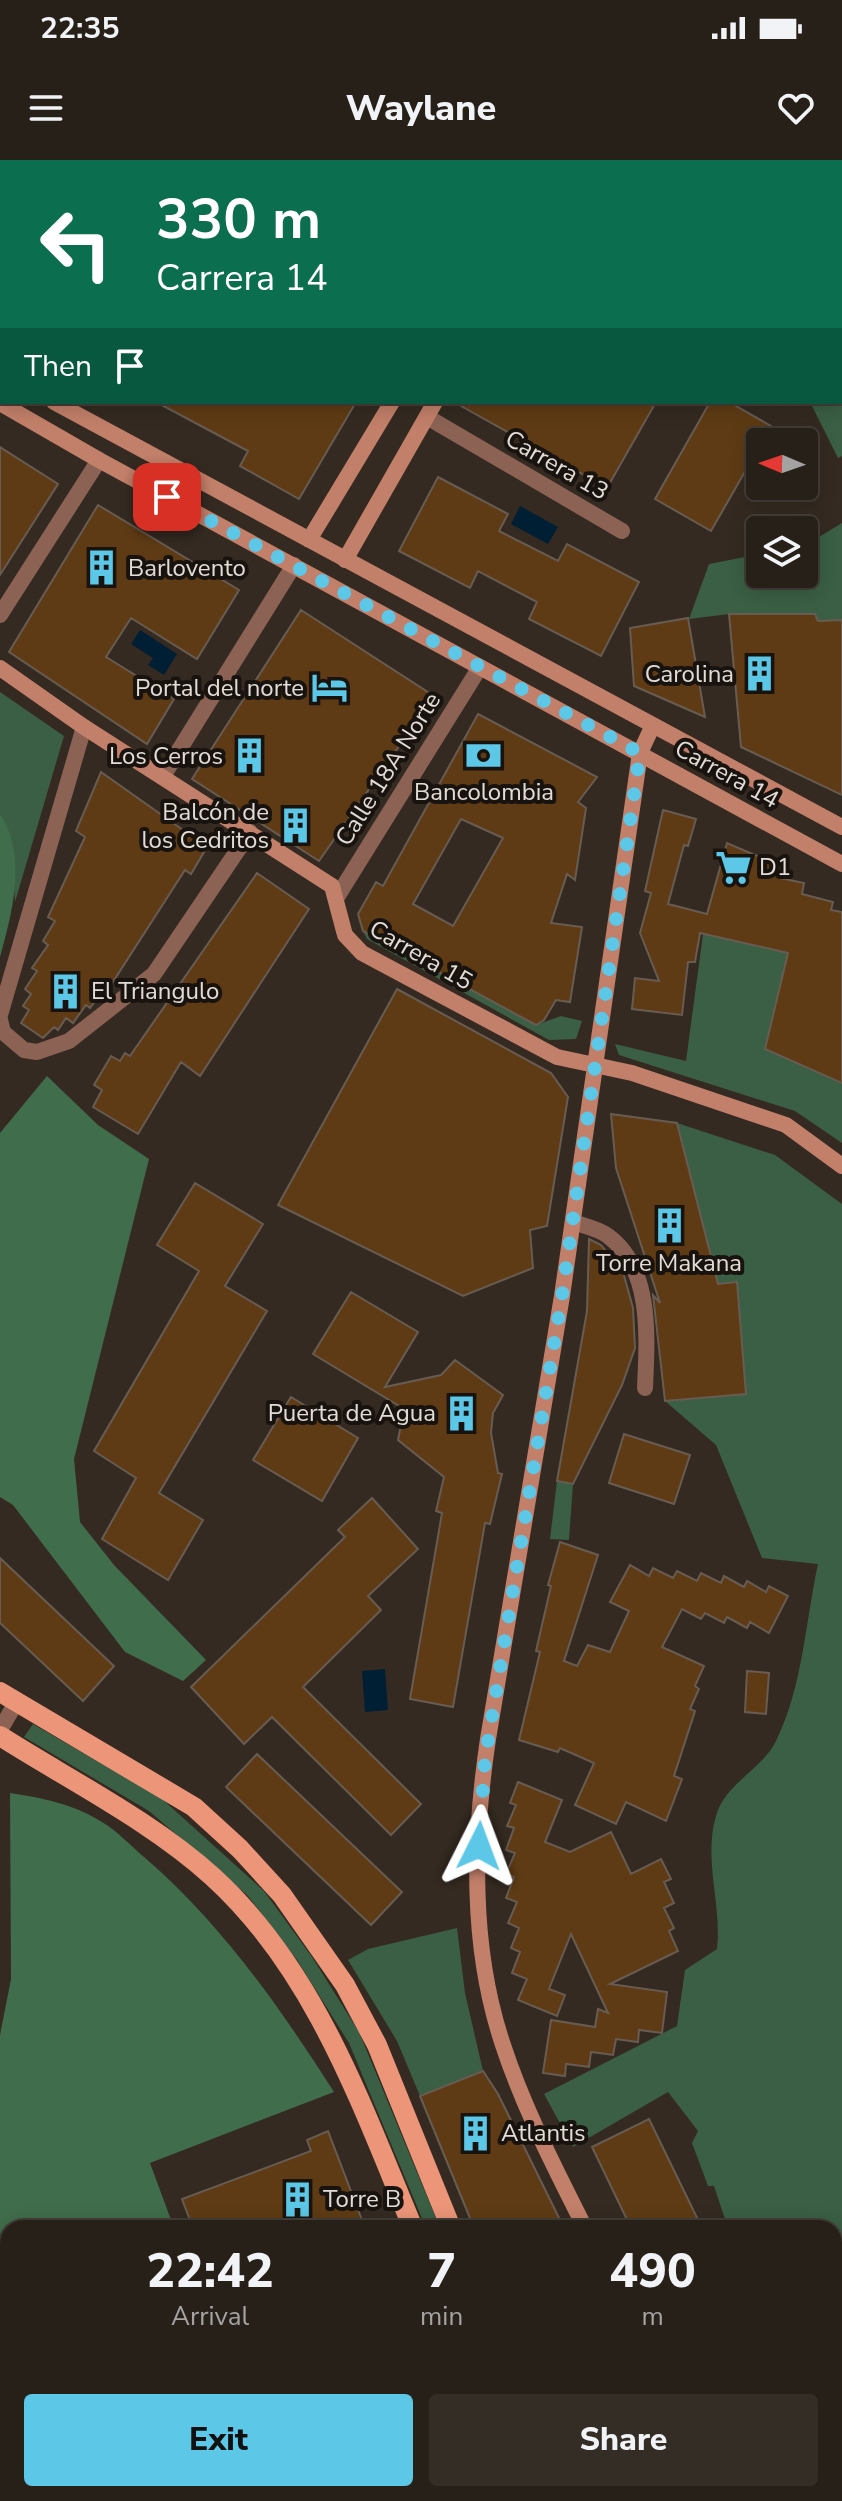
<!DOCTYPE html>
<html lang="en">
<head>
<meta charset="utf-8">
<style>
  body { margin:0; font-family:"Nunito Sans",sans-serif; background:#332d26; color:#f1f3f6; height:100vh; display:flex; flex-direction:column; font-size:30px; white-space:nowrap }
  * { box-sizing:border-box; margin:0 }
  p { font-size:26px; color:#a4a3a2 }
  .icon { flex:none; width:44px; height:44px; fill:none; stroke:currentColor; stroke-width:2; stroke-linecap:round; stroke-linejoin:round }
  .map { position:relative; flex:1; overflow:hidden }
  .panel { position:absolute; left:0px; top:2060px; width:842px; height:282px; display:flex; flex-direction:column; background:#272019; border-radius:24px 24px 0 0; box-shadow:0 4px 20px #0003,0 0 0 2px #433e38 }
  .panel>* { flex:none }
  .hud { position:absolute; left:0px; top:0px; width:842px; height:244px; box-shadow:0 4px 20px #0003,0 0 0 2px #433e38; background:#0b6e4f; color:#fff; overflow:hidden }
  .needle { width:52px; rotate:272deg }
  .buttons { position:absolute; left:746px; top:268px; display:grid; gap:16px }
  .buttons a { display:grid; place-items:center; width:72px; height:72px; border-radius:8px; background:#272019; box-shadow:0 4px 20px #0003,0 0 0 2px #433e38; font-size:40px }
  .pin { position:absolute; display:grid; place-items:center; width:68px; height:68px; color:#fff; margin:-34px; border-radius:16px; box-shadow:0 4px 12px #0006 }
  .me { position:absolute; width:88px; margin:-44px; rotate:3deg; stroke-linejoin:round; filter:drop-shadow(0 0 6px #0008) }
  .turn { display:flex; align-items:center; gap:28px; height:168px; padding:0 24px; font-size:36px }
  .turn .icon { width:104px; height:104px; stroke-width:2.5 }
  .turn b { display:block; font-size:56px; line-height:68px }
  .then { display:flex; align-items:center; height:76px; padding:0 24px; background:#0003; gap:16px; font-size:30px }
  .eta { display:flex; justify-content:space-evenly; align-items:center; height:136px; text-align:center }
  .eta b { font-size:48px; font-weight:800; line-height:56px }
  .cta { display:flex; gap:16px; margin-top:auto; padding:16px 24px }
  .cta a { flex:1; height:92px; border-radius:8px; background:#5cc7e7; color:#111; font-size:32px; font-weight:800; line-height:92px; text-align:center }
  .cta a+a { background:#332d26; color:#f1f3f6 }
  .status { display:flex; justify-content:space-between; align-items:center; height:56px; padding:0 40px; background:#272019; direction:ltr }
  .status svg { height:22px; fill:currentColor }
  header { display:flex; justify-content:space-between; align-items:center; height:104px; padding:0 24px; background:#272019; font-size:36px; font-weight:800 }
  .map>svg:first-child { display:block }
  .green { fill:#3a5f44 }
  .forest { fill:#406d4c }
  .water { fill:#001f35 }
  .building { fill:#5e3b14; stroke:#685c52; stroke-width:2; fill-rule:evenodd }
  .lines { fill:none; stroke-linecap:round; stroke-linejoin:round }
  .street { stroke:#8c6254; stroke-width:16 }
  .secondary { stroke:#c27f69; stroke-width:16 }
  .primary { stroke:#ec9579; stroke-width:20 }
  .route { stroke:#5cc7e7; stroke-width:14; stroke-dasharray:0 25.2 }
  .labels { text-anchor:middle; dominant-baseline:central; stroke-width:8; stroke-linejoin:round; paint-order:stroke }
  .street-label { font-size:24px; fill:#e3dcd6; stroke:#18130f }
  .poi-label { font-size:24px; fill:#e3dcd6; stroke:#18130f; text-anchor:start }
</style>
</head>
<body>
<div class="status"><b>22:35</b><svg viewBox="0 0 49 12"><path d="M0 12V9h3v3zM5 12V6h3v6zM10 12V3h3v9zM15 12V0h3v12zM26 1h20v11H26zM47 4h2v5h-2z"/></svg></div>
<header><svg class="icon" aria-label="menu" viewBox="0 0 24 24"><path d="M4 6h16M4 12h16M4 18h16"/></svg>Waylane<svg class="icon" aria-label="heart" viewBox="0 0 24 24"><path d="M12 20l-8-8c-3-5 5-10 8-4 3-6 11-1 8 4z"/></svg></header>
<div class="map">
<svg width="842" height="2341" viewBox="0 0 842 2341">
  <rect width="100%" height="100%" fill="#342a21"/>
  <!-- green -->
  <path class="green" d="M842 202V296L838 298 810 242H840Z
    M842 363V460L818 461 815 454H729L689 459 709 404 760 394V414H804V386Z
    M0 532 64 576 15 742 12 682 0 654Z
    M363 771 536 865 561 856 582 861 576 879 549 880 367 779Z
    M703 774 788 793 765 889 842 923V983L795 951 619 895 615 884 686 901Z
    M677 963 775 995 842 1044V2215L834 2223V2068H728L714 2026H708L692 1983 698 1971 668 1932 573 1987 544 1934 677 1866 685 1810 717 1789C722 1745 703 1699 716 1656 725 1623 761 1611 776 1581 803 1526 805 1464 818 1404L762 1398 716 1285 665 1241 746 1234 737 1123 718 1124Z
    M557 1321 573 1324 569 1380 550 1379Z
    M33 1564 161 1638 264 1731 312 1797 359 1872 440 2068H426L349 1883 297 1800 248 1736 149 1651 24 1577Z
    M457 1768 465 1833 483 1911 420 1936 397 1881 348 1800 368 1789Z"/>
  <!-- forest -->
  <path class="forest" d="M0 654C28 696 12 753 0 797Z
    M47 916 98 965 149 999 74 1299 80 1362 114 1405 206 1500 183 1521 125 1492 13 1345 0 1337V973Z
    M10 1633C43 1638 73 1644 102 1662 117 1671 130 1685 144 1697 221 1763 279 1846 334 1932L150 2003 174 2068H8V2101L0 2078V1875L11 1819Z
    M842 2215V2341H803L800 2334H834V2223Z
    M130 2334H538L545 2341H133Z"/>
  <!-- water -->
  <path class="water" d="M520 346 558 367 548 384 511 364Z
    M140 470 177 494 164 515 148 505 153 498 131 484Z
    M385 1509 388 1550 365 1552 362 1511Z"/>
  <!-- building -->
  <path class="building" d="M156 242H356L299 339 240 306 248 291Z
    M454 242H656L607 328Z
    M710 242H729L771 266 711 371 655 339Z
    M0 287 58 324 0 415Z
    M438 317 508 354 499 371 558 401 567 384 639 422 601 496 529 459 537 442 478 411 470 428 399 391Z
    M98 345 239 430 197 499 131 458 106 497 174 539 147 584 9 492Z
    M301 450 434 536 319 701 192 619Z
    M729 454H815L818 461 842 460V635L741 587Z
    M688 458 705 557 634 526 630 468Z
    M478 554 597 617 578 642 586 648 575 720 567 714 551 763 582 767 570 842 556 840 544 860 536 865 363 771 358 754 376 722 383 726ZM461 659 503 678 453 766 413 744Z
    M101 612 207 687 191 714 185 710 109 828 106 826 90 848 86 845 73 863 66 858 58 870 54 867 43 878 21 863 29 850 23 846 31 834 25 829 37 811 32 808 48 785 43 781 55 761 48 757 85 677 76 671Z
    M663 650 696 659 688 686 684 685 668 744 707 754 727 683 783 707 780 718 804 723 802 734 833 742 831 750 842 752V923L765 889 788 793 700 773 695 802H688L682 855 632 849 635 818 659 821 640 773 651 733 645 731Z
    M257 713 309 749 200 916 181 902 138 974 93 947 102 930 94 925 111 896 120 901 125 893 130 896Z
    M397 829 551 913 568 937 547 1066 530 1070 533 1108 463 1136 278 1045Z
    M611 954 677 963 718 1124 737 1122 746 1234 665 1241 653 1135 660 1143 616 1008Z
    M195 1023 263 1064 225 1126 267 1151 159 1333 203 1360 168 1420 102 1379 136 1318 94 1291 199 1111 157 1085Z
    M589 1079 601 1085 623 1112 633 1148 635 1188 622 1225 573 1324 557 1321 587 1151Z
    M351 1132 418 1172 385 1227 441 1215 455 1200 503 1235 493 1253 491 1273 498 1313 502 1314 490 1364 485 1363 453 1547 410 1539 442 1353 436 1351 444 1317 398 1280 404 1249 313 1194Z
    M291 1237 358 1278 322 1341 253 1300Z
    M624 1274 690 1295 674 1344 609 1323Z
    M372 1338 418 1389 368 1436 381 1450 303 1527 421 1644 391 1675 272 1557 244 1584 191 1527 345 1377 338 1370Z
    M560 1382 598 1395 564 1501 577 1506 588 1485 610 1492 629 1451 610 1442 630 1405 649 1416 653 1408 673 1418 677 1411 697 1421 701 1413 721 1423 724 1416 744 1427 747 1421 766 1432 769 1426 788 1436 769 1473 750 1462 747 1468 727 1457 724 1463 705 1453 701 1459 682 1449 662 1487 704 1506 695 1526 699 1529 690 1549 695 1551 674 1616 682 1619 666 1661 626 1642 616 1664 575 1645 594 1603 560 1588 558 1592 519 1580 540 1492 536 1491 551 1426 548 1425Z
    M0 1398 114 1506 83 1541 0 1463Z
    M747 1511 769 1513 766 1554 745 1552Z
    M257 1594 402 1732 371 1765 226 1627Z
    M518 1622 562 1640 545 1682 570 1692 611 1672 631 1714 661 1699 671 1719 664 1722 674 1743 664 1748 674 1768 669 1771 678 1791 610 1824 667 1832 662 1873 639 1870 638 1882 616 1879 613 1895 591 1892 589 1907 566 1904 565 1916 543 1913 551 1860 595 1867 598 1849 608 1853 571 1774 549 1829 565 1835 557 1856 518 1840 527 1819 512 1813 520 1792 511 1788 519 1768 508 1763 517 1742 506 1738 514 1717 506 1714 515 1693 506 1690 514 1668 507 1666 516 1645 510 1643Z
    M483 1911 498 1934 564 2068H474L420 1936Z
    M649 1959 702 2068H631L592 1987Z
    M328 1971 365 2068H193L182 2039 311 1991 307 1980Z"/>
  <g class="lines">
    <!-- street -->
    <path class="street" d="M136 0 138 2
      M427 257 622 371
      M0 455 99 300
      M163 616 294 405
      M337 737 480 507
      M0 855 84 567
      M0 860 3 872 24 890 37 892 69 881 154 814 250 672
      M573 1062C584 1066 599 1069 608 1076 653 1109 647 1179 645 1228
      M0 1570 17 1541"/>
    <!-- secondary -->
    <path class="secondary" d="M585 2 588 0
      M641 2 642 0
      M0 205 2 206
      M54 242 842 667
      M0 243 99 300 842 704
      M309 380 392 242
      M345 400 435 242
      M0 508 84 567 332 726 345 775 362 793 557 897 632 913 786 965 842 1006
      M585 2068C555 2008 524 1949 503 1885 470 1787 473 1680 488 1579L562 1136 640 593 653 565
      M716 2334 719 2341"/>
    <!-- primary -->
    <path class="primary" d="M0 1532 194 1647 240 1689 282 1735 345 1825 377 1885 451 2068
      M0 1576C71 1621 151 1661 213 1717 315 1810 361 1944 413 2068
      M575 2334 582 2341
      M622 2334 629 2341"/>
  </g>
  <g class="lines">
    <!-- route -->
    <path class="route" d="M167 337 640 593 562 1136 485 1599 479 1686"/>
  </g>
  <!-- icons -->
  <defs>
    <symbol id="building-bare" viewBox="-9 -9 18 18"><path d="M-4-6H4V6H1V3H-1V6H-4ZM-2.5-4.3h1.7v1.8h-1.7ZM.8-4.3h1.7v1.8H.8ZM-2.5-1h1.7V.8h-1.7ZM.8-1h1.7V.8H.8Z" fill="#5cc7e7" stroke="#18130f" stroke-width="2.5" paint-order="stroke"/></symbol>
    <symbol id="hotel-bare" viewBox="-9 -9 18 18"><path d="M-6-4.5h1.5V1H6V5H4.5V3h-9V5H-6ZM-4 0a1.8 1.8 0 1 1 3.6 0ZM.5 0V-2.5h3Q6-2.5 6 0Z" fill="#5cc7e7" stroke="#18130f" stroke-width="2.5" paint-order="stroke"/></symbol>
    <symbol id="bank-bare" viewBox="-9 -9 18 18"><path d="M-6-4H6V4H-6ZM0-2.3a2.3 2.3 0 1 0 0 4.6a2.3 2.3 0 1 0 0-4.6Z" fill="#5cc7e7" stroke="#18130f" stroke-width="2.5" paint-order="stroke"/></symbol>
    <symbol id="supermarket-bare" viewBox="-9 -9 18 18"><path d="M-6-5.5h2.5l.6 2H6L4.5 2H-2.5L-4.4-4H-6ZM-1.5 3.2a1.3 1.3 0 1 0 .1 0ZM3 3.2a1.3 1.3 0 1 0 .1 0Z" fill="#5cc7e7" stroke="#18130f" stroke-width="2.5" paint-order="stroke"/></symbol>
  </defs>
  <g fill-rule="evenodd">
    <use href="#building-bare" x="76" y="382" width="51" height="51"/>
    <use href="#building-bare" x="734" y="488" width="51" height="51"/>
    <use href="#hotel-bare" x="304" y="502" width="51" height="51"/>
    <use href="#bank-bare" x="458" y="570" width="51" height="51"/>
    <use href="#building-bare" x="224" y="570" width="51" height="51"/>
    <use href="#building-bare" x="270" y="640" width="51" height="51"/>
    <use href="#supermarket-bare" x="708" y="682" width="51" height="51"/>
    <use href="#building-bare" x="40" y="806" width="51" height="51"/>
    <use href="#building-bare" x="644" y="1040" width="51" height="51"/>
    <use href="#building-bare" x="436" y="1228" width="51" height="51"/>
    <use href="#building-bare" x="450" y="1948" width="51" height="51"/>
    <use href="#building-bare" x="272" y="2014" width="51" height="51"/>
  </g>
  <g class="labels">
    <!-- street labels -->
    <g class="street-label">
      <text transform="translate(557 305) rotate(30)">Carrera 13</text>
      <text transform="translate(388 609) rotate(-58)">Calle 18A Norte</text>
      <text transform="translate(727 614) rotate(29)">Carrera 14</text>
      <text transform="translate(421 795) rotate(30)">Carrera 15</text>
    </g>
    <!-- poi labels -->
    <g class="poi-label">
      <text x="128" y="408">Barlovento</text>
      <text x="734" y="514" text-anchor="end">Carolina</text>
      <text x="304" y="528" text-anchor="end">Portal del norte</text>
      <text x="223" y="596" text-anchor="end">Los Cerros</text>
      <text x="484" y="632" text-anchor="middle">Bancolombia</text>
      <text x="269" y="652" text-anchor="end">Balcón de<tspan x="269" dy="28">los Cedritos</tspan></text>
      <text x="759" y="707">D1</text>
      <text x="91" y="831">El Triangulo</text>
      <text x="669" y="1103" text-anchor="middle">Torre Makana</text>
      <text x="436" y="1253" text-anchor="end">Puerta de Agua</text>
      <text x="501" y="1973">Atlantis</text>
      <text x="323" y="2039">Torre B</text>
    </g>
  </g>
</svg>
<div class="buttons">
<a><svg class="needle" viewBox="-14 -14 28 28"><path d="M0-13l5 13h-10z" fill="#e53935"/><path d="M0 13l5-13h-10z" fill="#a4a3a2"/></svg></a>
<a><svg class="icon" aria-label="layers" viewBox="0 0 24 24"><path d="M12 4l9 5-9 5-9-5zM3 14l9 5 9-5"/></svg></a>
</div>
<div class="pin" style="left:167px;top:337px;background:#d93025"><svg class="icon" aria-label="arrive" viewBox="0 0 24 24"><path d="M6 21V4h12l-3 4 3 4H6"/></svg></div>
<svg class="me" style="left:479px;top:1686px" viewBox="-20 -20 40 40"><path d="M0-17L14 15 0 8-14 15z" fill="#5cc7e7" stroke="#fff" stroke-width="4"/></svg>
<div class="hud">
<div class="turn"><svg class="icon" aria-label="left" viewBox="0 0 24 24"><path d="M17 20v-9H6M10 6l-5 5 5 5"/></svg><div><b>330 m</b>Carrera 14</div></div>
<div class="then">Then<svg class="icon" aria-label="arrive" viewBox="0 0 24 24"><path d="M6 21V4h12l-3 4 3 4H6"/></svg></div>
</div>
<section class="panel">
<div class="eta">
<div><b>22:42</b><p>Arrival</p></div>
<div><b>7</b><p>min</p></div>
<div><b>490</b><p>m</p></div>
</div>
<div class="cta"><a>Exit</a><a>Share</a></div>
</section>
</div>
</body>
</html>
